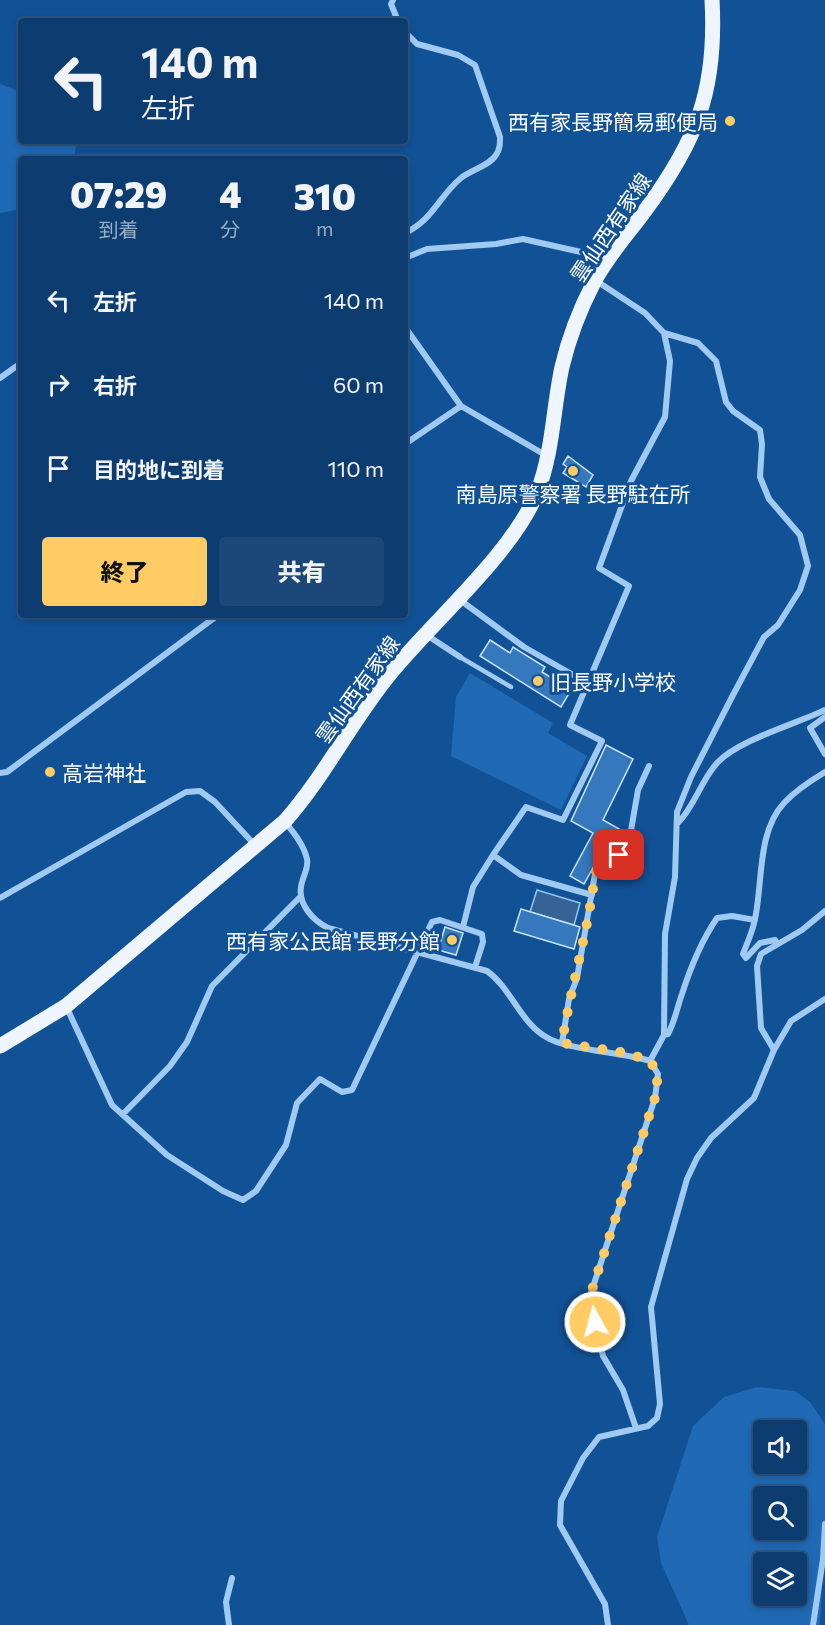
<!DOCTYPE html>
<html lang="ja">
<head>
<meta charset="utf-8">
<style>
  body { margin:0; font-family:Commissioner,"Noto Sans JP",sans-serif; background:#1b4878; color:#f1f3f6; height:100vh; display:flex; flex-direction:column; font-size:22px; white-space:nowrap }
  * { box-sizing:border-box; margin:0 }
  p { font-size:20px; color:#9aaec3 }
  .icon { flex:none; width:33px; height:33px; fill:none; stroke:currentColor; stroke-width:2; stroke-linecap:round; stroke-linejoin:round }
  .map { position:relative; flex:1; overflow:hidden }
  .details { position:absolute; left:18px; top:156px; width:390px; height:462px; display:flex; flex-direction:column; background:#0d3d70; border-radius:6px; box-shadow:0 3px 9px #0003,0 0 0 2px #2d5683 }
  .details>* { flex:none }
  .top-card { position:absolute; left:18px; top:18px; width:390px; height:126px; border-radius:6px; box-shadow:0 3px 9px #0003,0 0 0 2px #2d5683; background:#0d3d70; color:#f1f3f6; overflow:hidden }
  .tools { position:absolute; left:753px; top:1420px; display:grid; gap:12px }
  .tools a { display:grid; place-items:center; width:54px; height:54px; border-radius:6px; background:#0d3d70; box-shadow:0 3px 9px #0003,0 0 0 2px #2d5683; font-size:30px }
  .pin { position:absolute; display:grid; place-items:center; width:51px; height:51px; color:#fff; margin:-26px; border-radius:12px; box-shadow:0 3px 9px #0006 }
  .me { position:absolute; width:66px; margin:-33px; rotate:353deg; stroke-linejoin:round; filter:drop-shadow(0 0 4px #0008) }
  .turn { display:flex; align-items:center; gap:21px; height:126px; padding:0 24px; font-size:27px }
  .turn .icon { width:78px; height:78px; stroke-width:2.5 }
  .turn b { display:block; font-size:42px; line-height:51px }
  .eta { display:flex; justify-content:space-evenly; align-items:center; height:102px; text-align:center }
  .eta b { font-size:36px; font-weight:800; line-height:42px }
  .primary-button { display:flex; gap:12px; margin-top:auto; padding:12px 24px }
  .primary-button a { flex:1; height:69px; border-radius:6px; background:#ffcb64; color:#111; font-size:24px; font-weight:800; line-height:69px; text-align:center }
  .primary-button a+a { background:#1b4878; color:#f1f3f6 }
  ul { padding:0; list-style:none }
  li { display:flex; align-items:center; gap:18px; height:84px; padding:0 24px }
  li div { flex:1 }
  li b { display:block; font-size:22px }
  li em { font-style:normal }
  .map>svg:first-child { display:block }
  .green { fill:#2069b4; fill-rule:evenodd }
  .water { fill:#356395; stroke:#93c6f7; stroke-width:1.5 }
  .building { fill:#3578bd; stroke:#c9e3fd; stroke-width:1.5 }
  .lines { fill:none; stroke-linecap:round; stroke-linejoin:round }
  .service { stroke:#a1caf3; stroke-width:4.5 }
  .minor { stroke:#a1caf3; stroke-width:6 }
  .primary { stroke:#eef5ff; stroke-width:15 }
  .route { stroke:#ffcb64; stroke-width:10; stroke-dasharray:0 18 }
  .poi-dot { fill:#ffcb64; stroke:#115196; stroke-width:2 }
  .labels { text-anchor:middle; dominant-baseline:central; stroke-width:6; stroke-linejoin:round; paint-order:stroke }
  .poi-label { font-size:21px; fill:#fff; stroke:#115196; text-anchor:end }
  .street-label { font-size:21px; fill:#fff; stroke:#115196 }
</style>
</head>
<body>
<div class="map">
<svg width="825" height="1625" viewBox="0 0 825 1625">
  <rect width="100%" height="100%" fill="#115196"/>
  <!-- green -->
  <path class="green" d="M0 84 21 92V141H77L74 159H21V209L0 213Z
    M470 673 553 723 548 733 587 756 561 810 451 756 456 697Z
    M757 1387 795 1391 810 1402 825 1424V1523L820 1625H689L661 1563 657 1537 693 1426 724 1397ZM764 1431H796V1464H764ZM764 1497H796V1530H764ZM764 1563H796V1596H764Z"/>
  <!-- water -->
  <path class="water" d="M537 890 580 903 574 925 530 912Z"/>
  <!-- building -->
  <path class="building" d="M568 456 593 475 586 487 563 473 567 467 563 464Z
    M490 640 510 653 513 647 545 667 542 672 571 690 561 707 480 656Z
    M606 745 633 759 603 820 621 830 613 844 608 841 584 884 570 876 593 833 571 821Z
    M521 909 580 927 574 949 514 931Z
    M445 927 463 933 456 955 438 950Z"/>
  <g class="lines">
    <!-- service -->
    <path class="service" d="M460 657 511 687"/>
    <!-- minor -->
    <path class="minor" d="M393 0 391 4 398 21
      M405 32 417 44 458 55 475 65 500 137C500 144 500 149 496 155 489 166 471 170 461 178 439 196 433 220 405 233
      M405 258 427 249 496 244 523 239 581 252 611 250
      M595 280 645 313 664 333 698 343 716 361 726 402 733 411 760 430 762 444 760 477 769 499 800 535 808 566 800 590 778 625 764 637 733 695 691 777 677 812 675 877 665 934 664 1035 650 1061
      M405 327 461 406 547 456
      M0 378 21 363
      M405 444 461 406
      M460 600 524 647 589 684
      M425 634 460 657
      M825 717 810 728 825 754
      M0 773 7 772 218 615
      M285 822C294 833 304 845 307 859 309 869 302 877 301 887 298 905 314 921 328 928L487 971C511 988 520 1022 546 1037 566 1050 622 1052 650 1061L658 1074 655 1098 589 1299 603 1356 623 1390 636 1428
      M677 824C695 806 700 782 717 763 738 740 796 724 825 710
      M592 895 521 875 493 855 526 807 563 820 602 741 570 725 629 586 599 568 631 481 665 417 670 361 664 333
      M0 898 186 792 200 791 215 802 255 845
      M463 927 473 887 493 855
      M777 943 775 940 760 943 746 958 743 954C747 943 753 931 755 919 763 882 757 832 784 803 796 790 810 781 825 772
      M66 1006 112 1105 167 1155 223 1191 243 1200 256 1191 286 1145 297 1103 320 1079 342 1092 352 1090 432 922 440 920 482 934 483 942 475 967
      M664 1035 668 1034C675 1021 677 1008 682 994 690 969 702 940 717 918L732 916 755 920
      M562 1043 569 999 577 978 595 874 599 866 619 855 629 842 638 790 649 766
      M774 1050 761 1028 757 966 761 954 802 930 825 911
      M123 1114 170 1066 187 1042 212 986 301 896
      M229 1625 226 1602 232 1578
      M608 1625 605 1604 560 1525 561 1501 583 1458 599 1437 648 1426 657 1418 660 1404 651 1307 687 1179 697 1158 711 1138 754 1098 774 1050 791 1021 825 999
      M813 1625 823 1559 825 1524"/>
    <!-- primary -->
    <path class="primary" d="M0 1046 66 1006 285 821C325 776 352 720 390 674 434 620 511 555 537 493 553 453 553 408 562 367 569 337 580 309 594 282 607 257 627 235 644 212 697 141 717 90 712 0"/>
  </g>
  <g class="lines">
    <!-- route -->
    <path class="route" d="M595 1322 589 1299 655 1098 658 1074 650 1061 627 1053 562 1043C571 986 588 932 595 874L598 866 619 855"/>
  </g>
  <!-- markers -->
  <g class="poi-dot">
    <circle cx="730" cy="121" r="6"/>
    <circle cx="573" cy="471" r="6"/>
    <circle cx="538" cy="681" r="6"/>
    <circle cx="50" cy="772" r="6"/>
    <circle cx="452" cy="940" r="6"/>
  </g>
  <g class="labels">
    <!-- poi labels -->
    <g class="poi-label">
      <text x="718" y="121">西有家長野簡易郵便局</text>
      <text x="573" y="493" text-anchor="middle">南島原警察署 長野駐在所</text>
      <text x="550" y="681" text-anchor="start">旧長野小学校</text>
      <text x="62" y="772" text-anchor="start">高岩神社</text>
      <text x="440" y="940">西有家公民館 長野分館</text>
    </g>
    <!-- street labels -->
    <g class="street-label">
      <text transform="translate(610 227) rotate(-56)">雲仙西有家線</text>
      <text transform="translate(357 689) rotate(-54)">雲仙西有家線</text>
    </g>
  </g>
</svg>
<div class="tools">
<a><svg class="icon" aria-label="sound" viewBox="0 0 24 24"><path d="M4 9h4l5-4v14l-5-4H4zM17 9q2 3 0 6"/></svg></a>
<a><svg class="icon" aria-label="search" viewBox="0 0 24 24"><circle cx="10" cy="10" r="6"/><path d="M15 15l6 6"/></svg></a>
<a><svg class="icon" aria-label="layers" viewBox="0 0 24 24"><path d="M12 4l9 5-9 5-9-5zM3 14l9 5 9-5"/></svg></a>
</div>
<div class="pin" style="left:619px;top:855px;background:#d93025"><svg class="icon" aria-label="arrive" viewBox="0 0 24 24"><path d="M6 21V4h12l-3 4 3 4H6"/></svg></div>
<svg class="me" style="left:595px;top:1322px" viewBox="-20 -20 40 40"><circle r="17" fill="#ffcb64" stroke="#fff" stroke-width="3"/><path d="M0-11L8 9 0 5-8 9z" fill="#fff"/></svg>
<div class="top-card">
<div class="turn"><svg class="icon" aria-label="left" viewBox="0 0 24 24"><path d="M17 20v-9H6M10 6l-5 5 5 5"/></svg><div><b>140 m</b>左折</div></div>
</div>
<section class="details">
<div class="eta">
<div><b>07:29</b><p>到着</p></div>
<div><b>4</b><p>分</p></div>
<div><b>310</b><p>m</p></div>
</div>
<ul>
<li><svg class="icon" aria-label="left" viewBox="0 0 24 24"><path d="M17 20v-9H6M10 6l-5 5 5 5"/></svg><div><b>左折</b></div><em>140 m</em></li>
<li><svg class="icon" aria-label="right" viewBox="0 0 24 24"><path d="M7 20v-9h11M14 6l5 5-5 5"/></svg><div><b>右折</b></div><em>60 m</em></li>
<li><svg class="icon" aria-label="arrive" viewBox="0 0 24 24"><path d="M6 21V4h12l-3 4 3 4H6"/></svg><div><b>目的地に到着</b></div><em>110 m</em></li>
</ul>
<div class="primary-button"><a>終了</a><a>共有</a></div>
</section>
</div>
</body>
</html>
